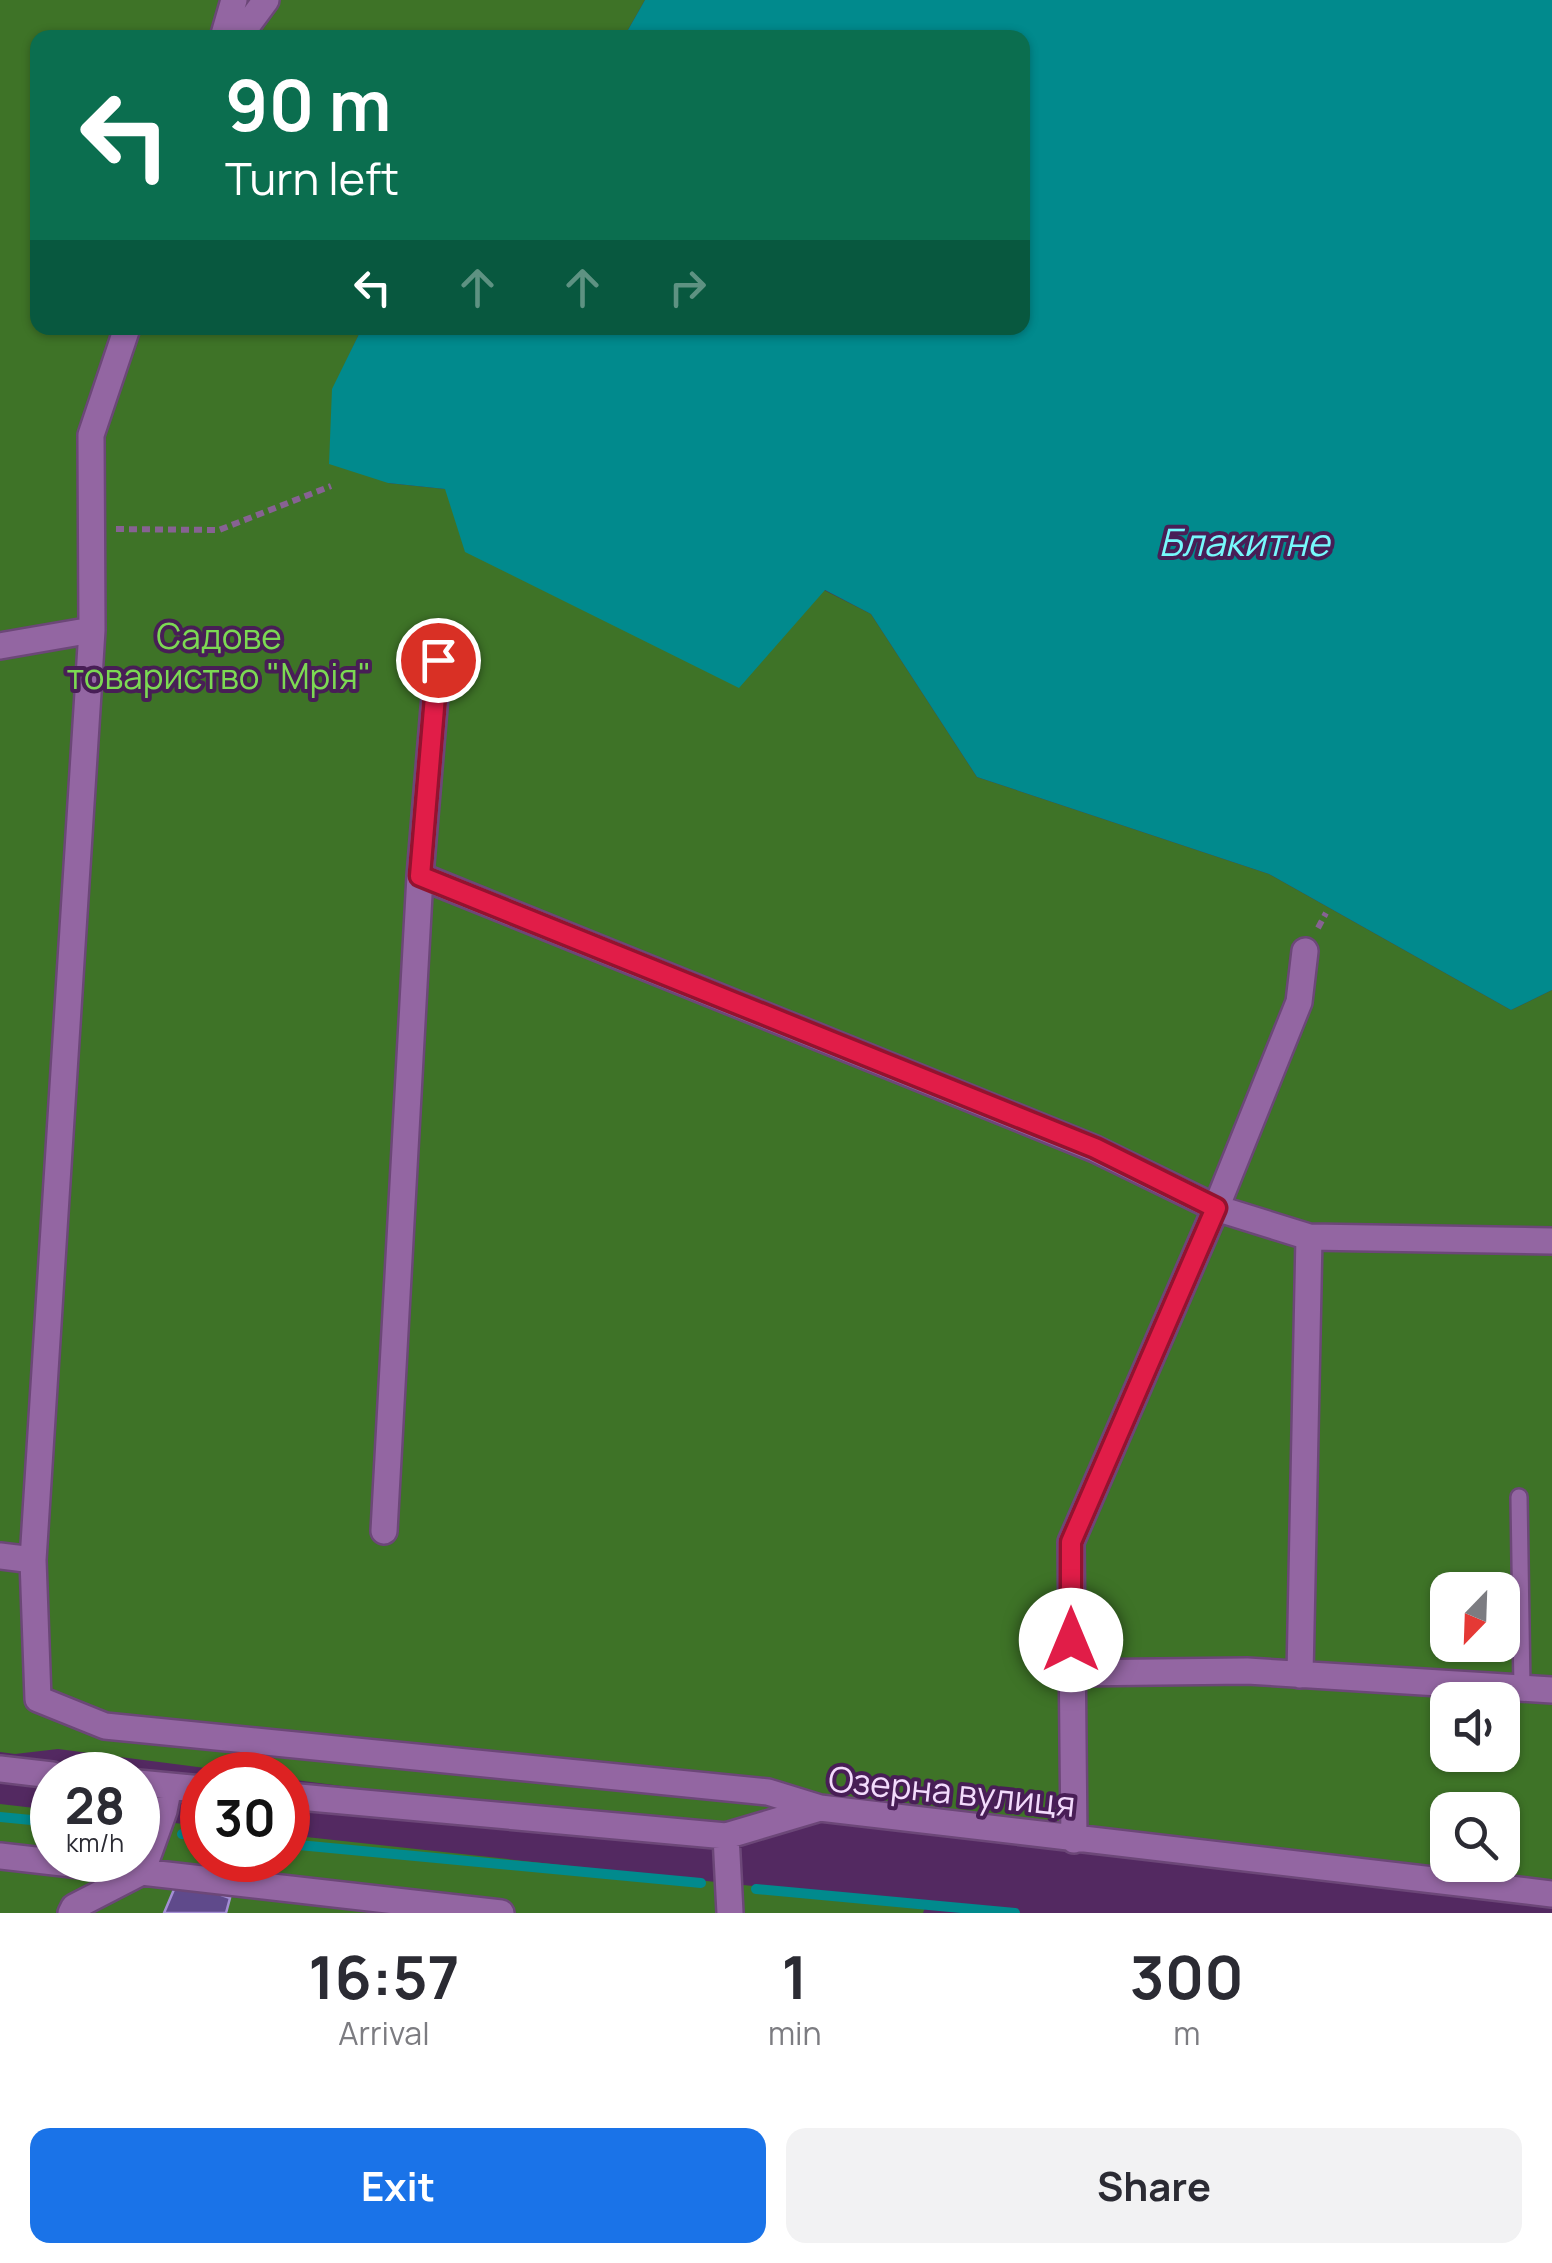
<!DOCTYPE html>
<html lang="en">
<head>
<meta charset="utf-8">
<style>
  body { margin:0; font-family:Manrope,sans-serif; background:#f2f2f3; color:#2b2b33; height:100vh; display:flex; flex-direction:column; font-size:38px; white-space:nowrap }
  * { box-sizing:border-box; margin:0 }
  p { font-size:32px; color:#7c7c81 }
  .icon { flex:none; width:55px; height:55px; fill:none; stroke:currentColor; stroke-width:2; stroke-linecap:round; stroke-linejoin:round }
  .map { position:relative; height:1913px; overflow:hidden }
  .side { display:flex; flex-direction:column; background:#fff; flex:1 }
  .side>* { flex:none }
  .top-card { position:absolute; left:30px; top:30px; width:1000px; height:305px; border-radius:20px; box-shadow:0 2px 8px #0004; background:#0b6e4f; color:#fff; overflow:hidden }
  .needle { width:65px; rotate:203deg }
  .tools { position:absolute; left:1430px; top:1572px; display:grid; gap:20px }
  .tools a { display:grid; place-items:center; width:90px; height:90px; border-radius:20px; background:#fff; box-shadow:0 2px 8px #0004; font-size:50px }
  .speed { position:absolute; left:30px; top:1752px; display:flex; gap:20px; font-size:50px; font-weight:700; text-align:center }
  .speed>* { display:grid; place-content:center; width:130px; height:130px; border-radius:50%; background:#fff; box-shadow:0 2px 8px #0004; line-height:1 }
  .speed small { font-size:25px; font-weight:400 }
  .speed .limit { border:15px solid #d22; background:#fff; color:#111 }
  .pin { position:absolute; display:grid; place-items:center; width:85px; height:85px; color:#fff; margin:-42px; border:5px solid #fff; border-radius:50%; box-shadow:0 2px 10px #0007 }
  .me { position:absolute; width:110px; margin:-55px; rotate:0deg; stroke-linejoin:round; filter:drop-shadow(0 0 8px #0008) }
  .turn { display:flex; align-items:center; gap:35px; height:210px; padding:0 30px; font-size:45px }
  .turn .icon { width:130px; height:130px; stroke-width:2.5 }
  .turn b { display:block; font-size:70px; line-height:85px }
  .lanes { display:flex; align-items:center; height:95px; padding:0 30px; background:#0003; justify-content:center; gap:50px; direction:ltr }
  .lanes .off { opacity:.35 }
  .eta { display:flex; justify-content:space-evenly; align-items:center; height:170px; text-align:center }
  .eta b { font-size:60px; font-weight:700; line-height:70px }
  .cta { display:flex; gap:20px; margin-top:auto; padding:20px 30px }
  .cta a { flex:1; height:115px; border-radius:20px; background:#1a73e8; color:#fff; font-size:40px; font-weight:700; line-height:115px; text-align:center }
  .cta a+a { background:#f2f2f3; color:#2b2b33 }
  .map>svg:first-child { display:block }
  .green { fill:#3e7327; fill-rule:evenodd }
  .water { fill:#018a8d }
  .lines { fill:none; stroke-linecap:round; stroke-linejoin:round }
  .stream { stroke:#018a8d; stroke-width:10 }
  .building { fill:#5f4a8b; stroke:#a38ed4; stroke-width:2.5 }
  .service-casing { stroke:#6c4778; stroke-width:20 }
  .minor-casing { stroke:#6c4778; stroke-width:30 }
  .path { stroke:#876293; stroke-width:6; stroke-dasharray:8 5; stroke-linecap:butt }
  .service { stroke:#9366a2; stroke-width:15 }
  .minor { stroke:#9366a2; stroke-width:25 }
  .route-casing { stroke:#92132f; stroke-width:25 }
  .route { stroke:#e11d48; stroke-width:18 }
  .labels { text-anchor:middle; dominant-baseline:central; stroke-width:8; stroke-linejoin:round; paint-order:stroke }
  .park-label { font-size:35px; fill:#7cd953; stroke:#481e56 }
  .street-label { font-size:35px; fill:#f3dbfc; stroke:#481e56 }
  .water-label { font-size:38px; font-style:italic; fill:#76f9fc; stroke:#481e56 }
</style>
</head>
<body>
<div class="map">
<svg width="1552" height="1913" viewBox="0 0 1552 1913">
  <rect width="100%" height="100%" fill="#532961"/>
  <!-- green -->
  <path class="green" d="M0 0H645L624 37 38 38V328H362L333 389 388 483 445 489 824 590 871 614 977 777 1269 874 1511 1010 1552 990V1894L820 1808 726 1836 288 1779V1775H259L58 1749 15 1754 0 1752ZM1448 1590H1502V1645H1448ZM1448 1700H1502V1755H1448ZM1448 1810H1502V1865H1448Z
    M0 1804 52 1810V1860H138V1819L202 1826V1860H288V1835L926 1905 923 1913H0Z"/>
  <!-- water -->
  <path class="water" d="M645 0H1552V990L1511 1010 1269 874 977 777 871 614 825 590 739 688 465 552 445 489 388 483 329 464 332 389 362 328H1022V38L624 37Z"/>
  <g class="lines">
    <!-- stream -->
    <path class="stream" d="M0 1817 52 1822
      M182 1834 202 1836
      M288 1844 701 1883
      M756 1889 1015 1913"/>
  </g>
  <!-- building -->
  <path class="building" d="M178 1880 230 1898 226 1913H164Z"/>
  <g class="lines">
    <defs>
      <path id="service" d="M1519 1497 1522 1688"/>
      <path id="minor" d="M223 38 234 0
        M238 38 266 0
        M127 328 91 435 92 630 33 1560 38 1699 105 1726 768 1792 820 1808
        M0 646 92 630
        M420 876 1095 1149 1216 1208 1309 1237 1552 1241
        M384 1531 420 876 438 660
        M0 1556 33 1560
        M1071 1673 1247 1671 1552 1690
        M1300 1675 1309 1237
        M0 1769 52 1775
        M138 1783 202 1789
        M288 1796 726 1836 820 1808 1552 1894
        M726 1836 730 1913
        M1074 1840 1071 1542 1216 1208 1299 1002 1305 951
        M0 1856 501 1913
        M71 1913 74 1907 142 1872 164 1811 169 1786"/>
    </defs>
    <!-- service casing -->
    <use href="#service" class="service-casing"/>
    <!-- minor casing -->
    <use href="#minor" class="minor-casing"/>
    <!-- path -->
    <path class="path" d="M116 529 219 530 331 486
      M1318 928 1326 913"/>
    <!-- service -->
    <use href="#service" class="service"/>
    <!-- minor -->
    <use href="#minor" class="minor"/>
  </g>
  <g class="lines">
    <defs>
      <path id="route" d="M438 660 420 876 1095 1148 1216 1208 1071 1542V1640"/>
    </defs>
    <!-- route casing -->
    <use href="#route" class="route-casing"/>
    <!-- route -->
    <use href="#route" class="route"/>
  </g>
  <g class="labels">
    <!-- park labels -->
    <g class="park-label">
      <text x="219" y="636">Садове<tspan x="219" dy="40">товариство "Мрія"</tspan></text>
    </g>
    <!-- street labels -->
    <g class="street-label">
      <text transform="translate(952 1791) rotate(6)">Озерна вулиця</text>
    </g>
    <!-- water labels -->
    <g class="water-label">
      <text x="1244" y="541">Блакитне</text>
    </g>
  </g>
</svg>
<div class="tools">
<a><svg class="needle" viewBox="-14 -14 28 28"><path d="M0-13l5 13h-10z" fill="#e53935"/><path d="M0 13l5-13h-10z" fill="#7c7c81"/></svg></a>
<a><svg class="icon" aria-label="sound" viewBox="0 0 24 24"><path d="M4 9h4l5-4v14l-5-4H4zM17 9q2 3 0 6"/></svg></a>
<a><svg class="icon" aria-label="search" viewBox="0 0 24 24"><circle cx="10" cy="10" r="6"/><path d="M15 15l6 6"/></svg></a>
</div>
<div class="speed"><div>28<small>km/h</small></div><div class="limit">30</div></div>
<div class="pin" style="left:438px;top:660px;background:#d93025"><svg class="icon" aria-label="arrive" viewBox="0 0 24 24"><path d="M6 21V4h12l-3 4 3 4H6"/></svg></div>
<svg class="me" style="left:1071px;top:1640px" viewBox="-20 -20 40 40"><circle r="19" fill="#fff"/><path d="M0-13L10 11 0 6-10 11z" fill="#e11d48"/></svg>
<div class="top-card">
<div class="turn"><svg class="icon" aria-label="left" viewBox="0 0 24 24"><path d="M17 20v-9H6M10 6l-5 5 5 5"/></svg><div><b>90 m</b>Turn left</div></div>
<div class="lanes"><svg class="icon" aria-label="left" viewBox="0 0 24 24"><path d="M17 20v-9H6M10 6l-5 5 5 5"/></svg><svg class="icon off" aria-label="ahead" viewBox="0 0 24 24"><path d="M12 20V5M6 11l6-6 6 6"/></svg><svg class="icon off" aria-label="ahead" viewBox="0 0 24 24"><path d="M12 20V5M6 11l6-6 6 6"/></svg><svg class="icon off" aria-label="right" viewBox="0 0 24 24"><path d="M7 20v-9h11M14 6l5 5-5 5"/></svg></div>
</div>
</div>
<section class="side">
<div class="eta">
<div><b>16:57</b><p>Arrival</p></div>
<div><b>1</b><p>min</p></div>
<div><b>300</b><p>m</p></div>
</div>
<div class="cta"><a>Exit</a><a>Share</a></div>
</section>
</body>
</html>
